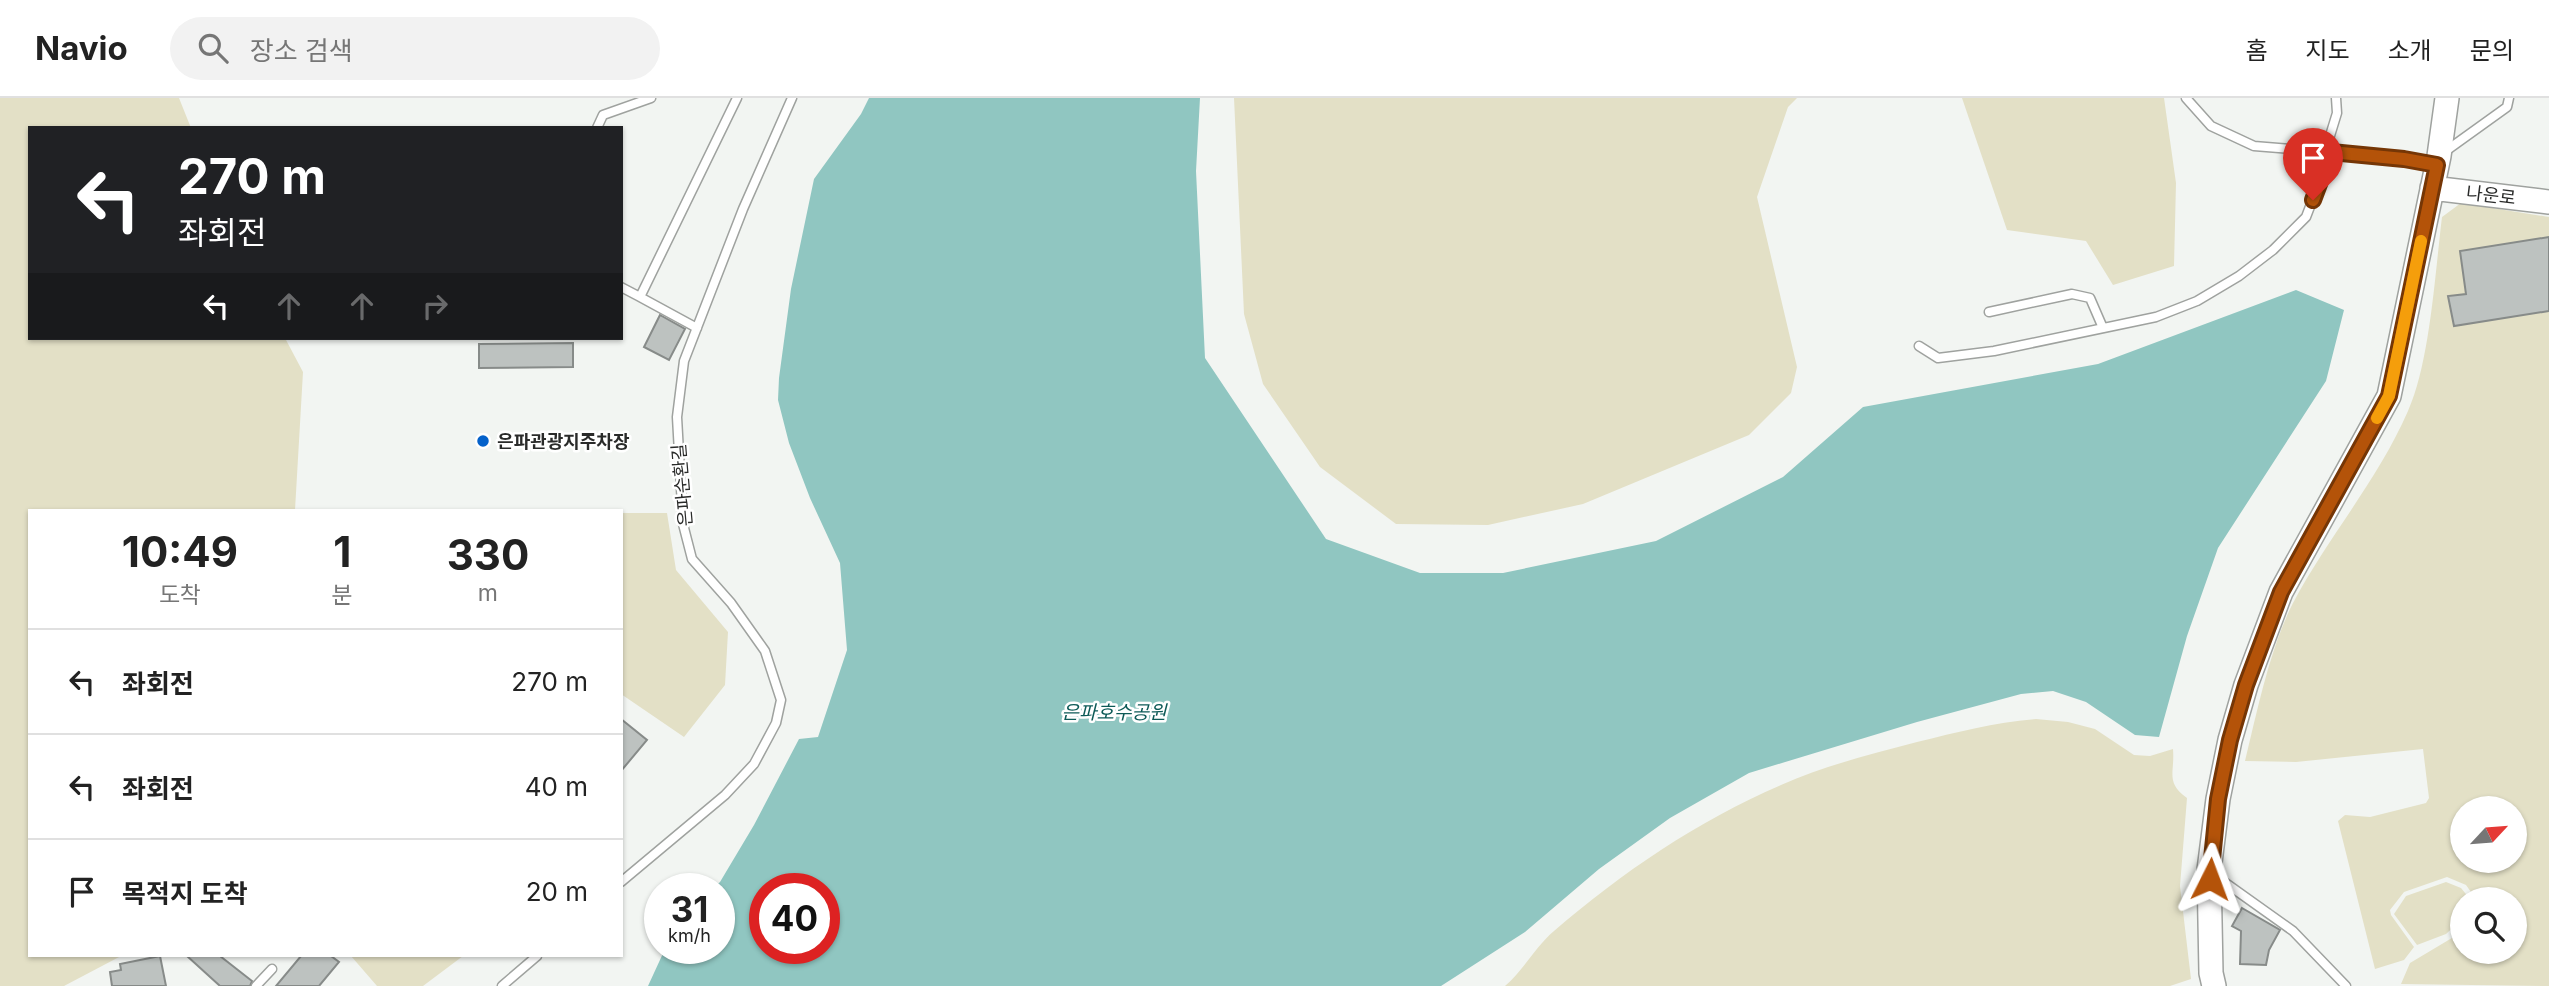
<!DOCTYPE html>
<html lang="ko">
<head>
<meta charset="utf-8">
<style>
  body { margin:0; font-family:Inter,"Noto Sans KR",sans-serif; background:#f2f2f2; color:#222; height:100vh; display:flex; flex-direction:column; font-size:26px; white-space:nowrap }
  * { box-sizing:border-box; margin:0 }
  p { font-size:23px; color:#767676 }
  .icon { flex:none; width:38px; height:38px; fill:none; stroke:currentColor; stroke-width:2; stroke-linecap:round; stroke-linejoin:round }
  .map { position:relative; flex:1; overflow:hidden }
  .panel { position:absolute; left:28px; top:411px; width:595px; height:448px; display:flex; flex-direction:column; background:#fff; border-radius:0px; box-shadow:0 2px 5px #0004 }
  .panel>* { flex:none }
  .hud { position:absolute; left:28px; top:28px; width:595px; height:214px; border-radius:0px; box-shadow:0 2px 5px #0004; background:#202124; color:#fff; overflow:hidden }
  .needle { width:46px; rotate:64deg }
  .fabs { position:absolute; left:2450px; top:698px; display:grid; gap:14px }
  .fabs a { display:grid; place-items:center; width:77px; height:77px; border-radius:50%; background:#fff; box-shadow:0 2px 5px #0004; font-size:35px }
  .speed { position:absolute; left:644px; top:775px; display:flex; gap:14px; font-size:35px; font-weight:700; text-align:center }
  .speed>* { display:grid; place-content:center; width:91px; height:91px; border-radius:50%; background:#fff; box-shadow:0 2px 5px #0004; line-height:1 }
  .speed small { font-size:18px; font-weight:400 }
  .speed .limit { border:10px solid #d22; background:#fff; color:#111 }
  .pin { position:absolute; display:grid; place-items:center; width:60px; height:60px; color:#fff; margin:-72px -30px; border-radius:50% 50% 50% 0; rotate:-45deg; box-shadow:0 0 7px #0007 }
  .pin .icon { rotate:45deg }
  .me { position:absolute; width:77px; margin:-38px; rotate:3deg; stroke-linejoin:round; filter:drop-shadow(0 0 5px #0008) }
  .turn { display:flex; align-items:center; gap:24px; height:147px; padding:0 35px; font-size:32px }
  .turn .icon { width:91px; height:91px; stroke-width:2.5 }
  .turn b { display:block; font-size:49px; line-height:60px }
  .lanes { display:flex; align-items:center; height:66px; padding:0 35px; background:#0003; justify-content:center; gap:35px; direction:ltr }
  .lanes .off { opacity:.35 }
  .eta { display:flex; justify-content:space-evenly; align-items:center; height:119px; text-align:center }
  .eta b { font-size:42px; font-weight:700; line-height:49px }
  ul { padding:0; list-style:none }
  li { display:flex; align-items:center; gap:21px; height:105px; padding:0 35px; border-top:2px solid #e0e0e0 }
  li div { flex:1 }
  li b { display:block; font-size:26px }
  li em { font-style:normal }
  header { display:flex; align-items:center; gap:42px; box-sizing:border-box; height:98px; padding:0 35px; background:#fff; border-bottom:2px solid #e0e0e0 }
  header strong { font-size:33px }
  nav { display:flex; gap:38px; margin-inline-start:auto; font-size:24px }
  .search { width:490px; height:63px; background:#f2f2f2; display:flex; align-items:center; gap:18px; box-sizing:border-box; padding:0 24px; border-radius:38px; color:#767676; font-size:26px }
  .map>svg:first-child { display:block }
  .green { fill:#e3e0c6; fill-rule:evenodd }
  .water { fill:#90c6c1; fill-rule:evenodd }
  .building { fill:#bdc2c0; stroke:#878b89; stroke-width:2 }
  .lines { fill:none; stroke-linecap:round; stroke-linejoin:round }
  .lane-casing { stroke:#9fa29f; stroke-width:11 }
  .secondary-casing { stroke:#9fa29f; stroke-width:26 }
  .lane { stroke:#fff; stroke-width:8 }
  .secondary { stroke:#fff; stroke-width:23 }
  .route-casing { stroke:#753606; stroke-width:18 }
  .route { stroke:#b45309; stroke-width:12 }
  .slow { stroke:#f59e0b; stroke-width:12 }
  .poi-dot { fill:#0461ca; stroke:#fff; stroke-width:2.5 }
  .labels { text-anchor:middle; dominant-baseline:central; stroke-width:5; stroke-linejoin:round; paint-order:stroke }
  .street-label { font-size:18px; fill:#2a2b2a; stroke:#fff }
  .poi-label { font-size:18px; font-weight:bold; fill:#2a2b2a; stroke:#fff; text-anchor:start }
  .water-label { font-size:19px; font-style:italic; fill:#0d5a57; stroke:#fff }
</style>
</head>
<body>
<header>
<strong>Navio</strong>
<div class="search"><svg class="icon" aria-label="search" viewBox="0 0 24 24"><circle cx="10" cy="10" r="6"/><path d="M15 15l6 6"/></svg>장소 검색</div>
<nav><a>홈</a><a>지도</a><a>소개</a><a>문의</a></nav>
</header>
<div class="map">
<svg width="2549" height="888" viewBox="0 0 2549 888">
  <rect width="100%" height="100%" fill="#f2f5f2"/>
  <!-- green -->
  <path class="green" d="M0 0H179L191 30H30V240H285L303 274 295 412 378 413H30V858H121L64 888H0Z
    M1234 0H1797L1788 9 1757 99 1797 269 1791 295 1749 337 1583 406 1488 427 1396 426 1320 369 1263 286 1244 216Z
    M1962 0H2164L2176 85 2174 168 2113 187 2086 143 2007 132Z
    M2461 105 2549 119V888L2401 886 2410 865 2462 834V854H2515V802L2476 801 2466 787 2447 779 2404 794 2390 812 2391 817 2414 849 2404 862 2375 871 2338 723 2345 717 2370 719 2426 705 2429 700 2423 651 2296 664 2245 663C2257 614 2270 550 2293 505 2328 439 2378 382 2408 313 2430 264 2435 175 2442 119ZM2462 710H2515V763H2462Z
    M621 415H667L676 472 728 534 725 587 684 639 621 596Z
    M2036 621 2068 624 2095 631 2134 657 2150 658 2173 651C2175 675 2165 684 2187 700L2180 788 2191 881 2170 888H1505C1524 872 1535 849 1554 833 1621 775 1699 722 1781 687 1824 668 1871 656 1917 644 1957 634 1996 624 2036 621Z
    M2446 784 2461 790 2470 801 2462 802V821L2446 836 2417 847 2394 816 2406 798Z
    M351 858H463L423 888H377Z"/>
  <!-- water -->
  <path class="water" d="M869 0H1200L1196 73 1205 260 1326 441 1420 475H1503L1656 443 1783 379 1863 309 2098 266 2296 192 2344 212 2326 283 2218 450 2187 538 2159 639 2135 637 2086 604 2053 593 2021 596 1917 624 1749 675 1670 720 1599 771 1525 834 1441 888H648L665 851 719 850V791H712L720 784 754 727 799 641 818 639 847 552 840 465 810 400 789 345 778 302 779 280 791 191 814 81 861 16ZM765 791H824V850H765Z"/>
  <!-- building -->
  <path class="building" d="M2549 139V213L2454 228 2448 198 2466 196 2460 153Z
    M660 217 685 231 669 262 644 249Z
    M573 245V269L479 270V246Z
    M621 621 647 642 621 673Z
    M2242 810 2280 832 2269 852 2266 867 2240 866 2241 833 2232 828Z
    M160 858 166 888H112L110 874 121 872 120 866Z
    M187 858H220L252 883 250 888H220Z
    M301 858H331L339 864 319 888H276Z"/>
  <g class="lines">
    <defs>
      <path id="lane" d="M2186 0 2211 28 2254 48 2404 60 2434 66
        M597 30 603 17 651 0
        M2325 54 2337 15 2336 0
        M2443 55 2507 9 2509 0
        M621 189 640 199
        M1989 214 2072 196 2090 200 2103 230
        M697 230 640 199 737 0
        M1919 248 1938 260 1994 253 2156 219 2197 203 2239 178 2273 152 2306 119 2331 54
        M2210 781H2220L2293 833 2346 888
        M621 784 725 697 754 666 776 625 781 602 765 553 731 505 692 461 683 426 677 319 684 263 743 111 792 0
        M256 888 272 871
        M502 888 537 858"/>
      <path id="secondary" d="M2432 90 2549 104
        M2214 888 2211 875 2209 772 2218 701 2230 642 2246 587 2281 494 2389 298 2439 58 2447 0"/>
    </defs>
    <!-- lane casing -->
    <use href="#lane" class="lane-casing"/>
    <!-- secondary casing -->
    <use href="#secondary" class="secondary-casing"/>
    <!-- lane -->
    <use href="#lane" class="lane"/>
    <!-- secondary -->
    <use href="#secondary" class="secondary"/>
  </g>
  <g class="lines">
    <defs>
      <path id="route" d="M2210 781 2218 701 2230 642 2246 587 2281 494 2389 298 2437 67 2404 61 2331 54 2313 102"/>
    </defs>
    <!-- route casing -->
    <use href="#route" class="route-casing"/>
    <!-- route -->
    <use href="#route" class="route"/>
    <!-- slow -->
    <path class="slow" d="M2377 320 2389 298 2421 143"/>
  </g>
  <!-- markers -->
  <circle class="poi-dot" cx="483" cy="343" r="7"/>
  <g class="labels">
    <!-- street labels -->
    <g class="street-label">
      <text transform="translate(2491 97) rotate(7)">나운로</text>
      <text transform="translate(682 387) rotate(-95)">은파순환길</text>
    </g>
    <!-- poi labels -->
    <g class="poi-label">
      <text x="497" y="343">은파관광지주차장</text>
    </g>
    <!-- water labels -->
    <g class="water-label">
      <text x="1114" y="614">은파호수공원</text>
    </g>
  </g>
</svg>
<div class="fabs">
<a><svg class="needle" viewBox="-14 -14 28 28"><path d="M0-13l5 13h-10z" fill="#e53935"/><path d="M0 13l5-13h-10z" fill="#767676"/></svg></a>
<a><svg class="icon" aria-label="search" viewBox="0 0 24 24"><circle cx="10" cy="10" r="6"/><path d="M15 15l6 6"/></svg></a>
</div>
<div class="speed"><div>31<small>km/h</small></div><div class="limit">40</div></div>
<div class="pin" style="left:2313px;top:102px;background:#d93025"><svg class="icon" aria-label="arrive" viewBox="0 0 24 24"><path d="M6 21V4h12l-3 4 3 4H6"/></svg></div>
<svg class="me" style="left:2210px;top:781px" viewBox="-20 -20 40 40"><path d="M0-17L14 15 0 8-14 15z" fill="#b45309" stroke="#fff" stroke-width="4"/></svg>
<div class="hud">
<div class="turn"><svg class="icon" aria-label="left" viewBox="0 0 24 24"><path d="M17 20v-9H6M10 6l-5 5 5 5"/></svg><div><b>270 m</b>좌회전</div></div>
<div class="lanes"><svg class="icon" aria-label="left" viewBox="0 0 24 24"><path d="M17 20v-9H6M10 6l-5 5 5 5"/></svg><svg class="icon off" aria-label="ahead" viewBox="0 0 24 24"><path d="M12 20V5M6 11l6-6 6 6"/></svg><svg class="icon off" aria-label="ahead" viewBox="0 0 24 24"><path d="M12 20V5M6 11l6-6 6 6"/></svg><svg class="icon off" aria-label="right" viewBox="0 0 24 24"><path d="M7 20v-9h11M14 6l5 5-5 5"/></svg></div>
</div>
<section class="panel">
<div class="eta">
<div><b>10:49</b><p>도착</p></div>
<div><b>1</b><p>분</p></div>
<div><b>330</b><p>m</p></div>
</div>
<ul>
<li><svg class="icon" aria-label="left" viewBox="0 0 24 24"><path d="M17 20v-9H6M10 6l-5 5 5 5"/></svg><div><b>좌회전</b></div><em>270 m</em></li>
<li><svg class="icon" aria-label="left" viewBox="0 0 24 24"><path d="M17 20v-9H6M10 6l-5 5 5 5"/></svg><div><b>좌회전</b></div><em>40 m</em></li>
<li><svg class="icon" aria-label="arrive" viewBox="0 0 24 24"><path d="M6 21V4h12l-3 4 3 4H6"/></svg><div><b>목적지 도착</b></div><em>20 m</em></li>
</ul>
</section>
</div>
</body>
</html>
